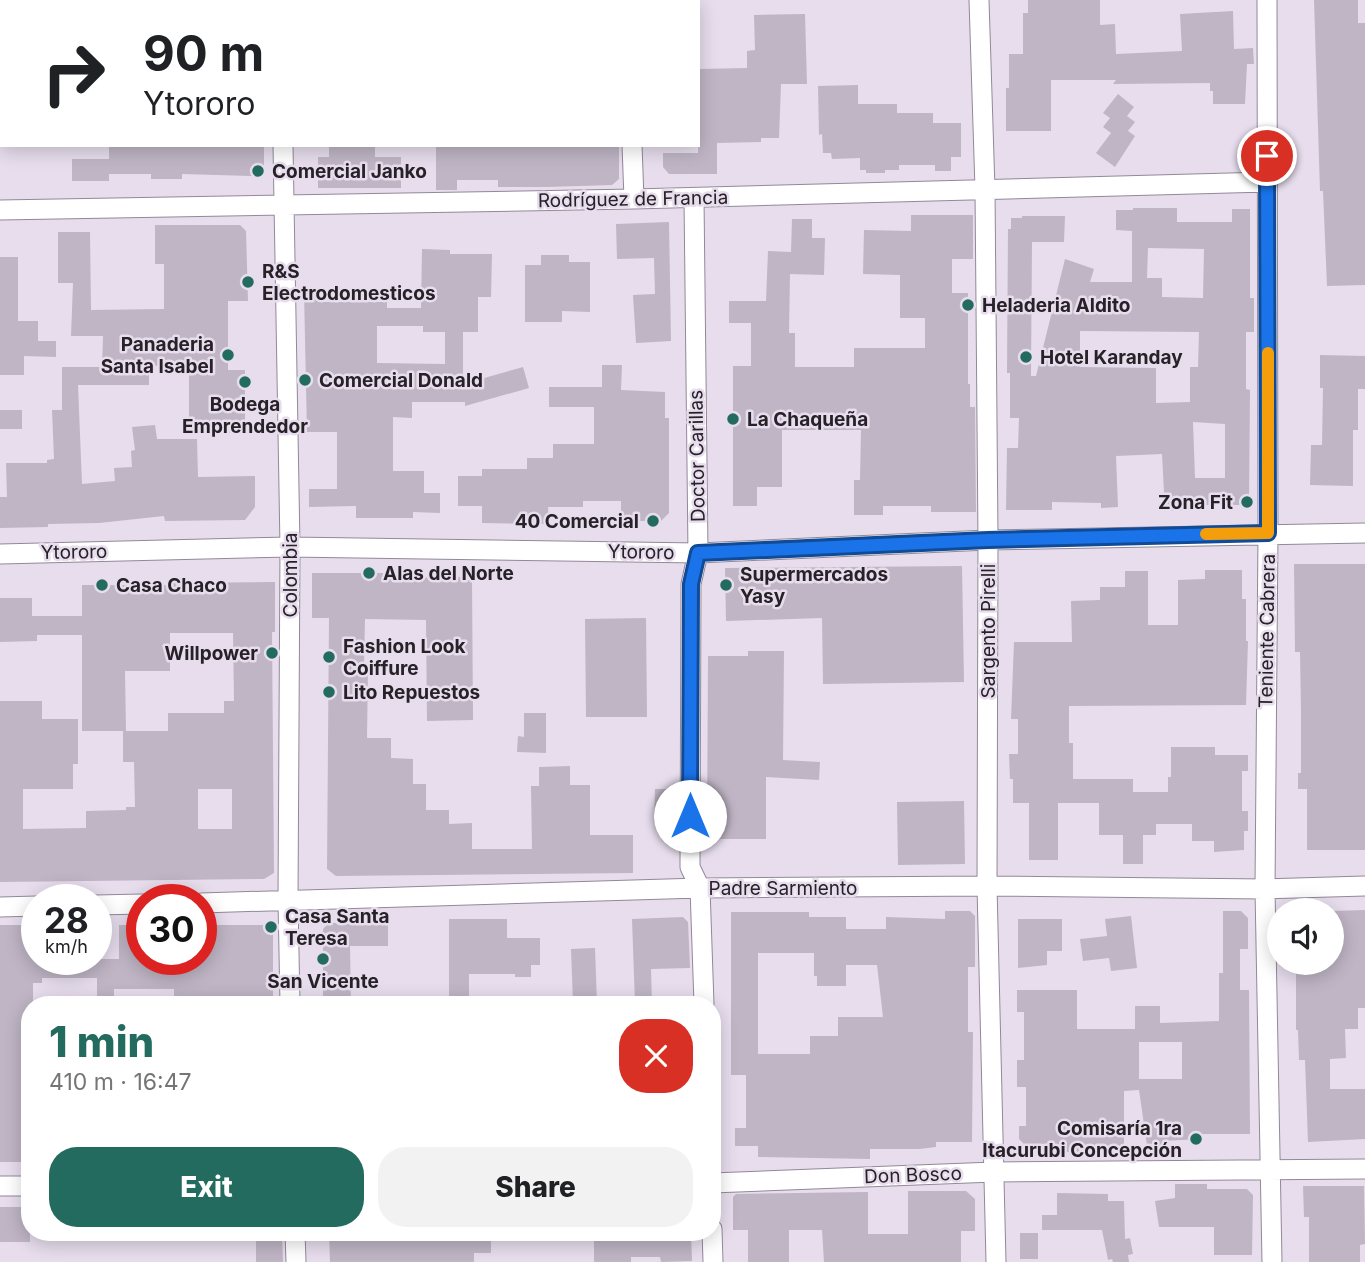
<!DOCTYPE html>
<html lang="en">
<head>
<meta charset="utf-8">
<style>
  body { margin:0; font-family:Inter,sans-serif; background:#f2f2f2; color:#202124; height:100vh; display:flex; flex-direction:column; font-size:26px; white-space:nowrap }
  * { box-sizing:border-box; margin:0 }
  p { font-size:23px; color:#757577 }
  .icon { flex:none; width:38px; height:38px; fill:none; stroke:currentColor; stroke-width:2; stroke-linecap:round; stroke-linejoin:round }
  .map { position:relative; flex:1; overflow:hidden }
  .side { position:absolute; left:21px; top:996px; width:700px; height:245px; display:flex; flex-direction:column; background:#fff; border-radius:28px; box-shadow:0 4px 18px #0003 }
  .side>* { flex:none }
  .guide { position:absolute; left:0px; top:0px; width:700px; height:147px; box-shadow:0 4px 18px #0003; background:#fff; color:#202124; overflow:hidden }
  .tools { position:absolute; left:1267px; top:898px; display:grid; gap:14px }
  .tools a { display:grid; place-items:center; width:77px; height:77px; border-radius:50%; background:#fff; box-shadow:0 4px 18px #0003; font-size:35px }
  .speed { position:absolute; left:21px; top:884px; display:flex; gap:14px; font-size:35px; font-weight:700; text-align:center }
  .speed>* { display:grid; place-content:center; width:91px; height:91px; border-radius:50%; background:#fff; box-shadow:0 4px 18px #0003; line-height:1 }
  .speed small { font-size:18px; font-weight:400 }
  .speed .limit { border:10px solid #d22; background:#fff; color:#111 }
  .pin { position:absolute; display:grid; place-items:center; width:60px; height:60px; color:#fff; margin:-30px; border:4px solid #fff; border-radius:50%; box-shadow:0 2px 7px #0007 }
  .me { position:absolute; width:77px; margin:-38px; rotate:0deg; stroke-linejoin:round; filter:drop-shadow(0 0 5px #0008) }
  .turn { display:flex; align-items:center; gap:24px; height:147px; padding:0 28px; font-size:32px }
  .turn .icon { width:91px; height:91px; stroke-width:2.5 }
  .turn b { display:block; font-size:49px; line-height:60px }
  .round { display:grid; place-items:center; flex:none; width:74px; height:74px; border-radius:28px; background:#f2f2f2 }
  .headline { display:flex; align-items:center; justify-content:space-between; height:119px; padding:0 28px }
  h1 { font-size:42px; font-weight:800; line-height:52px; color:#246b5f }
  .action { display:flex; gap:14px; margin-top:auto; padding:14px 28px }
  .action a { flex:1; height:80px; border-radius:28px; background:#246b5f; color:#fff; font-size:28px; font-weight:800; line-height:80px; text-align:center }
  .action a+a { background:#f2f2f2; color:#202124 }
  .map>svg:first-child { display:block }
  .building { fill:#bfb5c5; fill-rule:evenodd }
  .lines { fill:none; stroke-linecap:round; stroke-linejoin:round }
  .minor-casing { stroke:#928998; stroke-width:21 }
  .minor { stroke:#fff; stroke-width:19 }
  .route-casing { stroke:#114b97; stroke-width:18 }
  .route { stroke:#1a73e8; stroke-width:12 }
  .slow { stroke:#f59e0b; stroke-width:12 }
  .poi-dot { fill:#246b5f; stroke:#e7dded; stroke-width:2.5 }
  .labels { text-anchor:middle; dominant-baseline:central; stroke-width:5; stroke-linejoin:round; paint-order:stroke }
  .poi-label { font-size:19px; font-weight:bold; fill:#262228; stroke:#e7dded; text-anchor:start }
  .street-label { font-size:19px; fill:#262228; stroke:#e7dded }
</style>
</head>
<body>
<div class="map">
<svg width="1365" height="1262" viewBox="0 0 1365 1262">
  <rect width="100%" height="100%" fill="#e7dded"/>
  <!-- building -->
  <path class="building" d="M1028 0H1100V25L1115 24 1116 54 1182 51 1180 14 1233 11 1234 49 1253 48 1254 64H1247L1245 104H1213V91H1210V83L1113 84 1116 80H1051V131H1006V88H1009V54H1023V13H1028Z
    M1314 0H1358V23H1365V285L1327 286 1323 191H1320Z
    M805 14 807 84H781L779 138H761V142L717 143V174H669L663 167V153H698L700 69 747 68V51L755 50 754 15Z
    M858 85V104H897V113H933V123H961V157H951V171H935V165H899V170H885V173H866V170H860V158L832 159 831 153H823L822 134 819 135 818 86Z
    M1118 94 1134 107 1127 116 1135 122 1128 131 1135 136 1115 167 1096 153 1111 133 1103 127 1110 118 1103 113Z
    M109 145H264V167L251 176 182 174V179H151V174H109V181H72V159H109Z
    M329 145H375V157H401V188H318V157H329Z
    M436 145H619V179L612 185 546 187H498V180H457V190H436Z
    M1133 208H1177V222H1232V209H1250V298H1254V332H1246V389L1250 390 1249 500 1244 505H1196V510L1165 511 1162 454 1116 456 1118 507 1101 508V503L1052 502V510H1006L1007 448H1018L1019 418H1010V373H1007L1008 229H1011V218H1022V216H1065L1064 242H1032L1031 376H1036L1065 259 1094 269 1090 282H1132V231L1116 230V210H1133ZM1148 248 1204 249 1203 298 1162 297V278H1147ZM1080 331 1199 332 1198 367H1190V402L1156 403V368L1080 367ZM1193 422 1225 424V478H1195Z
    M911 215H973V259H952V293H968V384H970V407H975L976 512H931V506H883V515H854V480H860L861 430H782V487H757V506H733V366H751V323H729V301H766L768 251 791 252 792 219H812V238H825L824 275 790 274 789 333H795V367H854V348H925V318H900V275L863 274 864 230 911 231Z
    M669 222 671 341 636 343 633 295 655 294 654 258 617 259 616 224Z
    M155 225H240L246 231 248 301H228V370H245V433H189V369L149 365V385H78L82 484 115 481 114 468 132 467 131 451 135 450 132 427 155 425 157 439H197L198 477 255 476V507L245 520 165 521 164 516 99 523 48 524V527L0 528V497H7L6 463H47V460L54 459 52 410H62V367H102L103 336H71L73 283H58V232H90L91 310 164 309V264H155Z
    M422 249 450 250V254H492L491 297H478V332H463V384L523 367 529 388 465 406V402H412V418L393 417V471H424V493H440V513L413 512V518H356V506L309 507V489H337V432H307L304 291H324V302H387V308H421ZM377 326H423V332H445V364L377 363Z
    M541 255H569V262H590V312L562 311V322H525V265H541Z
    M0 257H18V321H38V341H56V357L24 356V375H0Z
    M1320 355 1365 356V389H1358V430H1353V486L1310 485 1311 445H1322L1323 388H1320Z
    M602 365H622L621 390 665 392V418H669V513L661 521H621V501H583V507H548L549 524 482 523V506H458V476H482V469H527V458H553V444H594V407H549V387H602Z
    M0 410H22V429H0Z
    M1294 564H1365V850H1307V789H1298V773H1301V711L1300 652H1295Z
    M962 566 964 682 823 684 822 618 726 621 725 568Z
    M1205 570H1242V599H1246V641H1248L1246 705 1069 706V743H1073V779H1133V792H1168V777H1171V747H1215V755H1248V771H1242V811H1248V831H1244V850L1214 852V841H1192V824H1156V835H1143V864H1123V835H1099V803H1058V860H1029V803H1013V779H1010L1009 754H1018V719H1011L1014 642H1072L1071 601 1100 600V587H1125V571H1148V625H1178V580L1205 579Z
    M312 573H392V578L472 577 473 720 427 721 426 620 365 619 364 666H368L367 738H391V758L413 759V784H426V810H449V824L472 823V849H532L531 786H539V767L570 766V785H590V835H633V873L336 876 327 869 329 618H312Z
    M275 582V632H272L274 873 264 879 0 882V701H42V719H78V764H73V789H23V829L86 828V811L126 810V807H135L134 762H123V731H168V713H224V701H234L233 633H170V671H125L126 731H82V635H37V641L0 642V598H32V616H82V585H173V583ZM198 789H232V829H198Z
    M646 618 647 717H586L585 619Z
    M748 651H784L783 760 820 762 819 780 766 777V839H707L708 656H748Z
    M524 713H546V753L517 752 518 736 524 737Z
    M655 789H673L672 824 654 823Z
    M964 801 965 864 898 865 897 802Z
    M1365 910V1008H1358V1029H1345L1346 1058 1330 1059V1089H1365V1139L1308 1142 1305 1060H1299L1298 1030H1296V964L1332 962V911Z
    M945 911H970L975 916V967H968V1032H973L972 1142H936V1147L919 1149H870V1159L758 1157V1146H735V1128H746V1075H731V912H809V917H846V929H886V917L945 919ZM758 953H814V976H817V986H846V965H877L883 1017H838V1036H810V1054H758Z
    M1223 911H1241L1248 918V949H1240V990H1249L1250 1134H1201V1139L1163 1141V1152H1148L1139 1090 1124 1091V1152H1060V1144L1025 1145 1019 1139V1126H1026V1087H1017V1060H1024V1012H1017V990H1077V1029H1135V1006H1160V1023L1219 1021V973H1223ZM1139 1042H1182V1079H1139Z
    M1131 916 1137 968 1111 971 1109 958 1083 961 1080 939 1107 936 1105 919Z
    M683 917 688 922 690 968 651 969 652 1004H635L632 919Z
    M449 919H507V938H540V965H531V977H515V974H469V1004H449Z
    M1018 919H1062V951H1047V965L1018 968Z
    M329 923H388V946H350L351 1004H323V929Z
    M0 925H37V959H119V925H142V959H201V925H268L273 930V1004H174V989H114V1004H97V978H42V983H33V1004H30V1162H0Z
    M595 948 597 1004H573L571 949Z
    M1175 1184H1207V1189H1247L1253 1195 1252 1255H1214V1227H1159L1155 1201 1175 1198Z
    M1303 1186H1364L1365 1244 1360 1245V1262H1309V1217H1304Z
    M908 1191H966L975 1199V1231H961V1262H824L822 1230H789V1262H748V1230H733V1197L736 1194 868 1192V1234H908Z
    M1057 1193 1108 1194V1201H1124L1125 1239 1130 1238 1133 1254 1128 1255 1129 1262H1113L1112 1259 1108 1260 1102 1230H1042V1215H1057Z
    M0 1207H30V1242H0Z
    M256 1232H282L283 1262H256Z
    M329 1232H491V1253H474V1262H330Z
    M594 1232H691L692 1261 661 1262 660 1257H631V1262H594Z
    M1020 1233H1038V1259H1020Z"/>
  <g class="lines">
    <defs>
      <path id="minor" d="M277 0V2
        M628 0V2
        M979 0 985 189 988 540 987 886 996 1262
        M1267 0 1268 533 1265 889 1272 1262
        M283 145 290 547 288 901 290 1004
        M632 145 634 199
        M694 198 698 553 691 584 690 867 700 888 704 1004
        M0 210 634 199 1267 182
        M0 554 290 547 698 553 988 540 1365 533
        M201 903 700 888 987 886 1265 889 1365 886
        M96 905 142 904
        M0 907 37 906
        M712 1183 994 1172 1365 1169
        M0 1186H30
        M712 1229 713 1262
        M295 1232 296 1262"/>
    </defs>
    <!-- minor casing -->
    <use href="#minor" class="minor-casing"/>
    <!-- minor -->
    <use href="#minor" class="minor"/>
  </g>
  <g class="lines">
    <defs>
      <path id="route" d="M690 816 691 584 698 553 988 540 1268 533 1267 156"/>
    </defs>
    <!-- route casing -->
    <use href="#route" class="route-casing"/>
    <!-- route -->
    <use href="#route" class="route"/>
    <!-- slow -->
    <path class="slow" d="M1206 534 1268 533V353"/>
  </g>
  <!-- markers -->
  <g class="poi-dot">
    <circle cx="258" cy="171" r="7"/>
    <circle cx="248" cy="282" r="7"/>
    <circle cx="968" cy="305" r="7"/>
    <circle cx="228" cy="355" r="7"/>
    <circle cx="1026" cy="357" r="7"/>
    <circle cx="305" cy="380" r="7"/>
    <circle cx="245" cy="382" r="7"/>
    <circle cx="733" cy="419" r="7"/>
    <circle cx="1247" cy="502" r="7"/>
    <circle cx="653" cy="521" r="7"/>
    <circle cx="369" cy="573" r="7"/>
    <circle cx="102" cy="585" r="7"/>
    <circle cx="726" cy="585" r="7"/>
    <circle cx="272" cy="653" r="7"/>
    <circle cx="329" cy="657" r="7"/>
    <circle cx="329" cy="692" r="7"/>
    <circle cx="271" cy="927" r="7"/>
    <circle cx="323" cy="959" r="7"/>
    <circle cx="1196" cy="1139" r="7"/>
  </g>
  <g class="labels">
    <!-- poi labels -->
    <g class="poi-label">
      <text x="272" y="171">Comercial Janko</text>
      <text x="262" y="271">R&amp;S<tspan x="262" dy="22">Electrodomesticos</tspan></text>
      <text x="982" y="305">Heladeria Aldito</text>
      <text x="214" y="344" text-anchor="end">Panaderia<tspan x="214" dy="22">Santa Isabel</tspan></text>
      <text x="1040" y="357">Hotel Karanday</text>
      <text x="319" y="380">Comercial Donald</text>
      <text x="245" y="404" text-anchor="middle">Bodega<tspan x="245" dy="22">Emprendedor</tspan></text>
      <text x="747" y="419">La Chaqueña</text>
      <text x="1233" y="502" text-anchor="end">Zona Fit</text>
      <text x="639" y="521" text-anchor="end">40 Comercial</text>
      <text x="383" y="573">Alas del Norte</text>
      <text x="740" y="574">Supermercados<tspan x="740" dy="22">Yasy</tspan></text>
      <text x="116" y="585">Casa Chaco</text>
      <text x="343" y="646">Fashion Look<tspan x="343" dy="22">Coiffure</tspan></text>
      <text x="258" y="653" text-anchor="end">Willpower</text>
      <text x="343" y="692">Lito Repuestos</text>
      <text x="285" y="916">Casa Santa<tspan x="285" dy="22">Teresa</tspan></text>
      <text x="323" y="981" text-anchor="middle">San Vicente</text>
      <text x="1182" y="1128" text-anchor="end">Comisaría 1ra<tspan x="1182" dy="22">Itacurubi Concepción</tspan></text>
    </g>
    <!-- street labels -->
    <g class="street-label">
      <text transform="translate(633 199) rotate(-1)">Rodríguez de Francia</text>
      <text transform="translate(697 456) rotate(-91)">Doctor Carillas</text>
      <text transform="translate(74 552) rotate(-1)">Ytororo</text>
      <text transform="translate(641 552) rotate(1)">Ytororo</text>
      <text transform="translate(290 575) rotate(-90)">Colombia</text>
      <text transform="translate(988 631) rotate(-90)">Sargento Pirelli</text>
      <text transform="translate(1267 631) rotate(-89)">Teniente Cabrera</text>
      <text x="783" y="888">Padre Sarmiento</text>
      <text transform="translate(913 1175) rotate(-2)">Don Bosco</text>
    </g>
  </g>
</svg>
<div class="tools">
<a><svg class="icon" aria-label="sound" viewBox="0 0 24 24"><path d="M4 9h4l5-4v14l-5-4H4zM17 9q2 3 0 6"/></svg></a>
</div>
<div class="speed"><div>28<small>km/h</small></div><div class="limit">30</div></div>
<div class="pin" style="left:1267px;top:156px;background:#d93025"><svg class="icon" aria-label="arrive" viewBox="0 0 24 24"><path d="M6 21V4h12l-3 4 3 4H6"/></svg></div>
<svg class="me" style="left:690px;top:816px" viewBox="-20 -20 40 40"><circle r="19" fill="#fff"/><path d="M0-13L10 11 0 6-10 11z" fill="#1a73e8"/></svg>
<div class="guide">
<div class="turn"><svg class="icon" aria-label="right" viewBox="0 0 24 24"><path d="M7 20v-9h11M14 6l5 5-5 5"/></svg><div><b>90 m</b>Ytororo</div></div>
</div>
<section class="side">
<div class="headline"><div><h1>1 min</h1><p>410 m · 16:47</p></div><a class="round" style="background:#d93025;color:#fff"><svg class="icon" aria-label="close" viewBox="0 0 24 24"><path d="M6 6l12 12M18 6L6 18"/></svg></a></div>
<div class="action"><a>Exit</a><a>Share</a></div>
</section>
</div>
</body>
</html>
